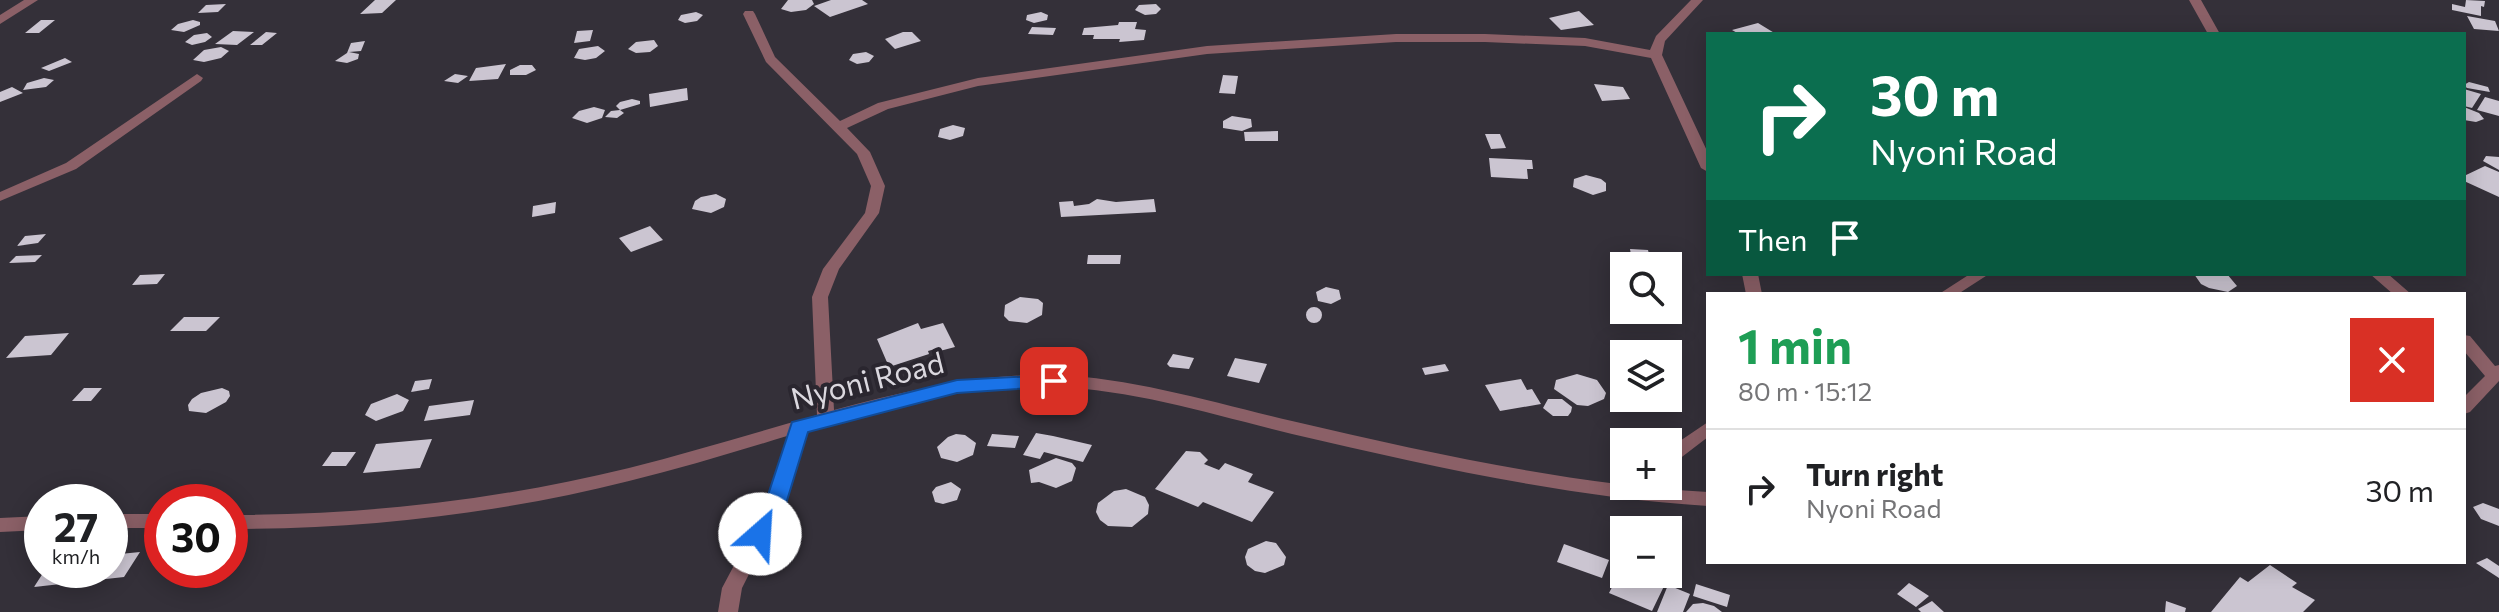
<!DOCTYPE html>
<html lang="en">
<head>
<meta charset="utf-8">
<style>
  body { margin:0; font-family:Commissioner,sans-serif; background:#f6f6f6; color:#202124; height:100vh; display:flex; flex-direction:column; font-size:30px; white-space:nowrap }
  * { box-sizing:border-box; margin:0 }
  p { font-size:26px; color:#757577 }
  .icon { flex:none; width:44px; height:44px; fill:none; stroke:currentColor; stroke-width:2; stroke-linecap:round; stroke-linejoin:round }
  .map { position:relative; flex:1; overflow:hidden }
  .drawer { position:absolute; left:1706px; top:292px; width:760px; height:272px; display:flex; flex-direction:column; background:#fff; border-radius:0px; box-shadow:0 4px 20px #0003 }
  .drawer>* { flex:none }
  .top-card { position:absolute; left:1706px; top:32px; width:760px; height:244px; border-radius:0px; box-shadow:0 4px 20px #0003; background:#0b6e4f; color:#fff; overflow:hidden }
  .fabs { position:absolute; left:1610px; top:252px; display:grid; gap:16px }
  .fabs a { display:grid; place-items:center; width:72px; height:72px; border-radius:0px; background:#fff; box-shadow:0 4px 20px #0003; font-size:40px }
  .speed { position:absolute; left:24px; top:484px; display:flex; gap:16px; font-size:40px; font-weight:700; text-align:center }
  .speed>* { display:grid; place-content:center; width:104px; height:104px; border-radius:50%; background:#fff; box-shadow:0 4px 20px #0003; line-height:1 }
  .speed small { font-size:20px; font-weight:400 }
  .speed .limit { border:12px solid #d22; background:#fff; color:#111 }
  .pin { position:absolute; display:grid; place-items:center; width:68px; height:68px; color:#fff; margin:-34px; border-radius:16px; box-shadow:0 4px 12px #0006 }
  .me { position:absolute; width:88px; margin:-44px; rotate:26deg; stroke-linejoin:round; filter:drop-shadow(0 0 6px #0008) }
  .turn { display:flex; align-items:center; gap:28px; height:168px; padding:0 32px; font-size:36px }
  .turn .icon { width:104px; height:104px; stroke-width:2.5 }
  .turn b { display:block; font-size:56px; line-height:68px }
  .then { display:flex; align-items:center; height:76px; padding:0 32px; background:#0003; gap:16px; font-size:30px }
  .round { display:grid; place-items:center; flex:none; width:84px; height:84px; border-radius:0px; background:#f6f6f6 }
  .headline { display:flex; align-items:center; justify-content:space-between; height:136px; padding:0 32px }
  h1 { font-size:48px; font-weight:700; line-height:60px; color:#1e9e55 }
  ul { padding:0; list-style:none }
  li { display:flex; align-items:center; gap:24px; height:120px; padding:0 32px; border-top:2px solid #e0e0e0 }
  li div { flex:1 }
  li b { display:block; font-size:30px }
  li em { font-style:normal }
  .map>svg:first-child { display:block }
  .building { fill:#cbc5d1 }
  .lines { fill:none; stroke-linecap:round; stroke-linejoin:round }
  .minor { fill:#8b6067; fill-rule:evenodd }
  .route { fill:#1a73e8; stroke:#114b97; stroke-width:2 }
  .labels { text-anchor:middle; dominant-baseline:central; stroke-width:8; stroke-linejoin:round; paint-order:stroke }
  .street-label { font-size:30px; fill:#dbd8df; stroke:#2a262f }
</style>
</head>
<body>
<div class="map">
<svg width="2499" height="612" viewBox="0 0 2499 612">
  <rect width="100%" height="100%" fill="#343039"/>
  <!-- building -->
  <path class="building" d="M375 0H396L382 13 360 14Z
    M788 0H812L814 4 806 10 791 12 781 9Z
    M831 0H862L868 4 830 17 814 6Z
    M2466 0 2485 1 2484 7 2481 6V16L2452 10V4L2465 7Z
    M226 4 218 12 198 13 206 5Z
    M1156 4 1161 9 1156 14 1145 15 1135 10 1139 5Z
    M1579 11 1594 25 1561 30 1549 18Z
    M696 12 703 15 697 21 685 23 678 20 681 15Z
    M1041 12 1048 15 1047 20 1034 23 1026 20 1027 15Z
    M2467 16 2495 21 2499 31 2474 29Z
    M41 20H55L39 33H25Z
    M193 20 200 22V25L184 32 171 30 178 24Z
    M1119 22H1137L1135 29 1146 30 1144 40 1119 42 1120 39H1093L1094 35H1082L1084 28 1118 25Z
    M1758 23 1776 34H1739L1732 30Z
    M1032 27 1056 28 1053 35 1028 34Z
    M593 30 590 41 574 43 577 31Z
    M233 31 254 32 237 45 215 44Z
    M266 32 277 33 262 45H250Z
    M903 32H912L921 41 895 49 885 39Z
    M207 33 212 37 205 42 192 45 185 42 194 35Z
    M654 40 658 46 650 52 636 53 628 49 636 42Z
    M365 41 361 51 349 52 359 54 358 59 347 63 335 61 347 53 351 43Z
    M598 46 605 51 596 58 585 60 574 58 579 49Z
    M221 47 229 51 221 58 204 62 193 60 204 50Z
    M866 52 874 56 869 62 857 64 849 60 853 54Z
    M65 58 72 62 49 71 41 68Z
    M506 64 498 79 469 81 476 68Z
    M520 65H532L536 70 526 75H510V70Z
    M455 74 468 76 458 83 444 81Z
    M1223 75 1238 76 1235 94 1219 93Z
    M44 78 54 80 46 87 23 90 27 83Z
    M2469 82 2488 87 2490 92 2467 88 2464 85Z
    M1594 84 1623 87 1630 99 1602 101Z
    M12 87 23 93 0 102V92Z
    M687 88 688 100 650 107 649 94Z
    M2464 89 2481 94 2472 108 2464 106Z
    M2485 97 2499 101V116L2477 110Z
    M632 99 640 101V104L620 110 624 113 617 118 605 117 611 111 620 110 616 106 620 102Z
    M594 107 605 110 602 118 587 123 572 118 579 111Z
    M2464 107 2479 113 2484 119 2476 122 2464 120Z
    M1232 116 1251 119 1252 127 1242 131 1223 128V121Z
    M953 125 965 128 963 136 950 140 938 137 940 129Z
    M1278 131V141H1245L1244 132Z
    M1485 134H1500L1506 148 1491 149Z
    M2486 156 2499 157V170L2483 161Z
    M1489 158 1532 160 1533 169H1527L1528 179 1491 177Z
    M2485 166 2499 172V197L2464 181V176Z
    M1586 175 1601 179 1606 183V191L1593 195 1573 187 1574 179Z
    M716 194 726 199 724 207 711 213 692 209 695 201 701 197Z
    M1097 199 1116 202 1154 199 1156 212 1061 217 1059 202 1073 201 1074 206 1089 204Z
    M556 202 555 213 532 217 533 206Z
    M650 226 663 240 631 252 619 238Z
    M46 234 38 243 17 246 25 236Z
    M1630 249 1648 250 1652 266H1633Z
    M42 255 35 262 9 263 16 256Z
    M1088 255H1121L1120 264H1087Z
    M1665 255 1675 257 1680 265 1674 269 1662 266 1659 259Z
    M165 274 157 284 132 285 140 275Z
    M2194 274H2227L2237 286 2228 292 2209 288 2201 284Z
    M1326 287 1339 290 1341 299 1331 304 1318 301 1316 292Z
    M1020 297 1038 299 1043 303 1042 315 1027 323 1009 321 1004 316 1005 305Z
    M1306 315a8 8 0 1 1 16 0a8 8 0 1 1-16 0Z
    M184 317H220L206 331H170Z
    M918 323 921 329 943 323 955 347 936 352 935 349 928 351 929 354 889 367 877 339Z
    M69 333 51 355 6 358 25 336Z
    M1173 354 1194 358 1189 369 1170 367 1167 364Z
    M1235 358 1267 364 1259 383 1227 376Z
    M1445 364 1449 371 1425 375 1422 368Z
    M1577 374 1597 380 1606 393 1604 399 1588 406 1577 405 1554 389 1556 380Z
    M432 379 429 389 411 392 415 381Z
    M1521 379 1527 390 1532 389 1541 404 1500 411 1485 385Z
    M84 388H102L91 401H72Z
    M222 388 229 391 230 396 226 402 206 413 189 411 188 405 192 399 201 393Z
    M397 394 409 400 403 411 376 421 365 415 371 404Z
    M1548 399H1562L1572 407 1571 412 1568 416H1553L1543 408Z
    M474 400 470 415 424 421 429 406Z
    M1036 433 1053 436 1092 445 1083 462 1044 452 1040 459 1023 455Z
    M956 434 965 435 976 443 973 455 957 462 941 458 937 447 948 437Z
    M992 434 1019 436 1015 448 987 446Z
    M432 439 420 468 363 473 376 444Z
    M1186 451 1200 452 1208 460 1204 464 1219 470 1225 463 1253 474 1248 482 1274 492 1252 522 1203 502 1198 507 1155 489Z
    M332 452H356L346 466H322Z
    M1056 458 1072 463 1076 468 1072 481 1056 488 1039 482 1031 483 1029 470Z
    M951 482 961 489 957 500 943 504 935 502 932 492 936 487Z
    M1126 489 1145 497 1149 505 1148 514 1132 527 1108 526 1100 520 1096 512 1098 503 1114 491Z
    M2483 503 2499 509V526L2481 519 2473 507Z
    M1266 541 1276 543 1286 557 1284 565 1265 573 1255 571 1247 565 1245 557 1248 549Z
    M1564 544 1609 560 1602 578 1557 562Z
    M140 552 124 577 34 587 45 570H110V555Z
    M2487 558 2499 566V578L2476 563Z
    M1624 564V574H1648L1666 582 1652 611 1609 593Z
    M2270 565 2297 583 2292 587 2315 600 2303 612H2211L2240 577 2248 582Z
    M1909 583 1929 596 1916 607 1897 594Z
    M1696 584 1730 595 1727 607 1693 596Z
    M1668 585 1690 594 1683 612H1657Z
    M1932 601 1944 612H1921L1918 609Z
    M2166 601 2186 608 2185 612H2165Z
    M1703 603 1714 606 1722 612H1686L1693 604Z"/>
  <g class="lines">
    <!-- minor -->
    <path class="minor" d="M24 0H38L0 24V15Z
      M1691 0H1703L1665 41 1662 55 1708 153V172L1701 168 1651 58 1585 46 1485 42H1396L1207 54 978 86 888 109 847 128 870 152 885 186 879 213 839 269 828 297 834 410C906 391 980 373 1055 375 1135 378 1214 403 1292 421 1430 453 1567 484 1708 492V506C1566 497 1430 466 1292 434 1214 415 1136 390 1055 387 972 383 886 407 807 430L783 507 742 588 738 612H718L722 588 765 507 787 436C735 452 682 468 629 481 498 514 365 529 230 529V515C365 515 498 500 629 468 692 452 755 433 817 415L812 297 823 269 865 213 871 186 857 154 766 62 743 14 745 11H753L755 14 775 57 840 121 878 103 978 78 1207 46 1396 34H1485L1585 38 1650 50 1656 36Z
      M2189 0H2201L2220 34H2208Z
      M197 74 203 78 201 81 76 169 0 201V192L66 163Z
      M1742 274H1758L1762 294H1746Z
      M1970 274H1989L1958 294H1939Z
      M2370 274H2388L2411 294H2393Z
      M2464 335 2470 336 2495 366 2499 365V381L2470 412 2464 414V397L2485 376 2464 351Z
      M1708 422V437L1674 463 1668 465V449Z
      M110 514H162V528H110Z
      M42 516V530L0 532V518Z"/>
  </g>
  <!-- route -->
  <path class="route" d="M1054 375 1061 377 1064 381 1061 386 957 393 808 432 785 507 768 540 760 543 752 540 749 534 764 507 792 422 957 380Z"/>
  <g class="labels">
    <!-- street labels -->
    <g class="street-label">
      <text transform="translate(867 379) rotate(-14)">Nyoni Road</text>
    </g>
  </g>
</svg>
<div class="fabs">
<a><svg class="icon" aria-label="search" viewBox="0 0 24 24"><circle cx="10" cy="10" r="6"/><path d="M15 15l6 6"/></svg></a>
<a><svg class="icon" aria-label="layers" viewBox="0 0 24 24"><path d="M12 4l9 5-9 5-9-5zM3 14l9 5 9-5"/></svg></a>
<a>+</a>
<a>−</a>
</div>
<div class="speed"><div>27<small>km/h</small></div><div class="limit">30</div></div>
<div class="pin" style="left:1054px;top:381px;background:#d93025"><svg class="icon" aria-label="arrive" viewBox="0 0 24 24"><path d="M6 21V4h12l-3 4 3 4H6"/></svg></div>
<svg class="me" style="left:760px;top:534px" viewBox="-20 -20 40 40"><circle r="19" fill="#fff"/><path d="M0-13L10 11 0 6-10 11z" fill="#1a73e8"/></svg>
<div class="top-card">
<div class="turn"><svg class="icon" aria-label="right" viewBox="0 0 24 24"><path d="M7 20v-9h11M14 6l5 5-5 5"/></svg><div><b>30 m</b>Nyoni Road</div></div>
<div class="then">Then<svg class="icon" aria-label="arrive" viewBox="0 0 24 24"><path d="M6 21V4h12l-3 4 3 4H6"/></svg></div>
</div>
<section class="drawer">
<div class="headline"><div><h1>1 min</h1><p>80 m · 15:12</p></div><a class="round" style="background:#d93025;color:#fff"><svg class="icon" aria-label="close" viewBox="0 0 24 24"><path d="M6 6l12 12M18 6L6 18"/></svg></a></div>
<ul>
<li><svg class="icon" aria-label="right" viewBox="0 0 24 24"><path d="M7 20v-9h11M14 6l5 5-5 5"/></svg><div><b>Turn right</b><p>Nyoni Road</p></div><em>30 m</em></li>
</ul>
</section>
</div>
</body>
</html>
